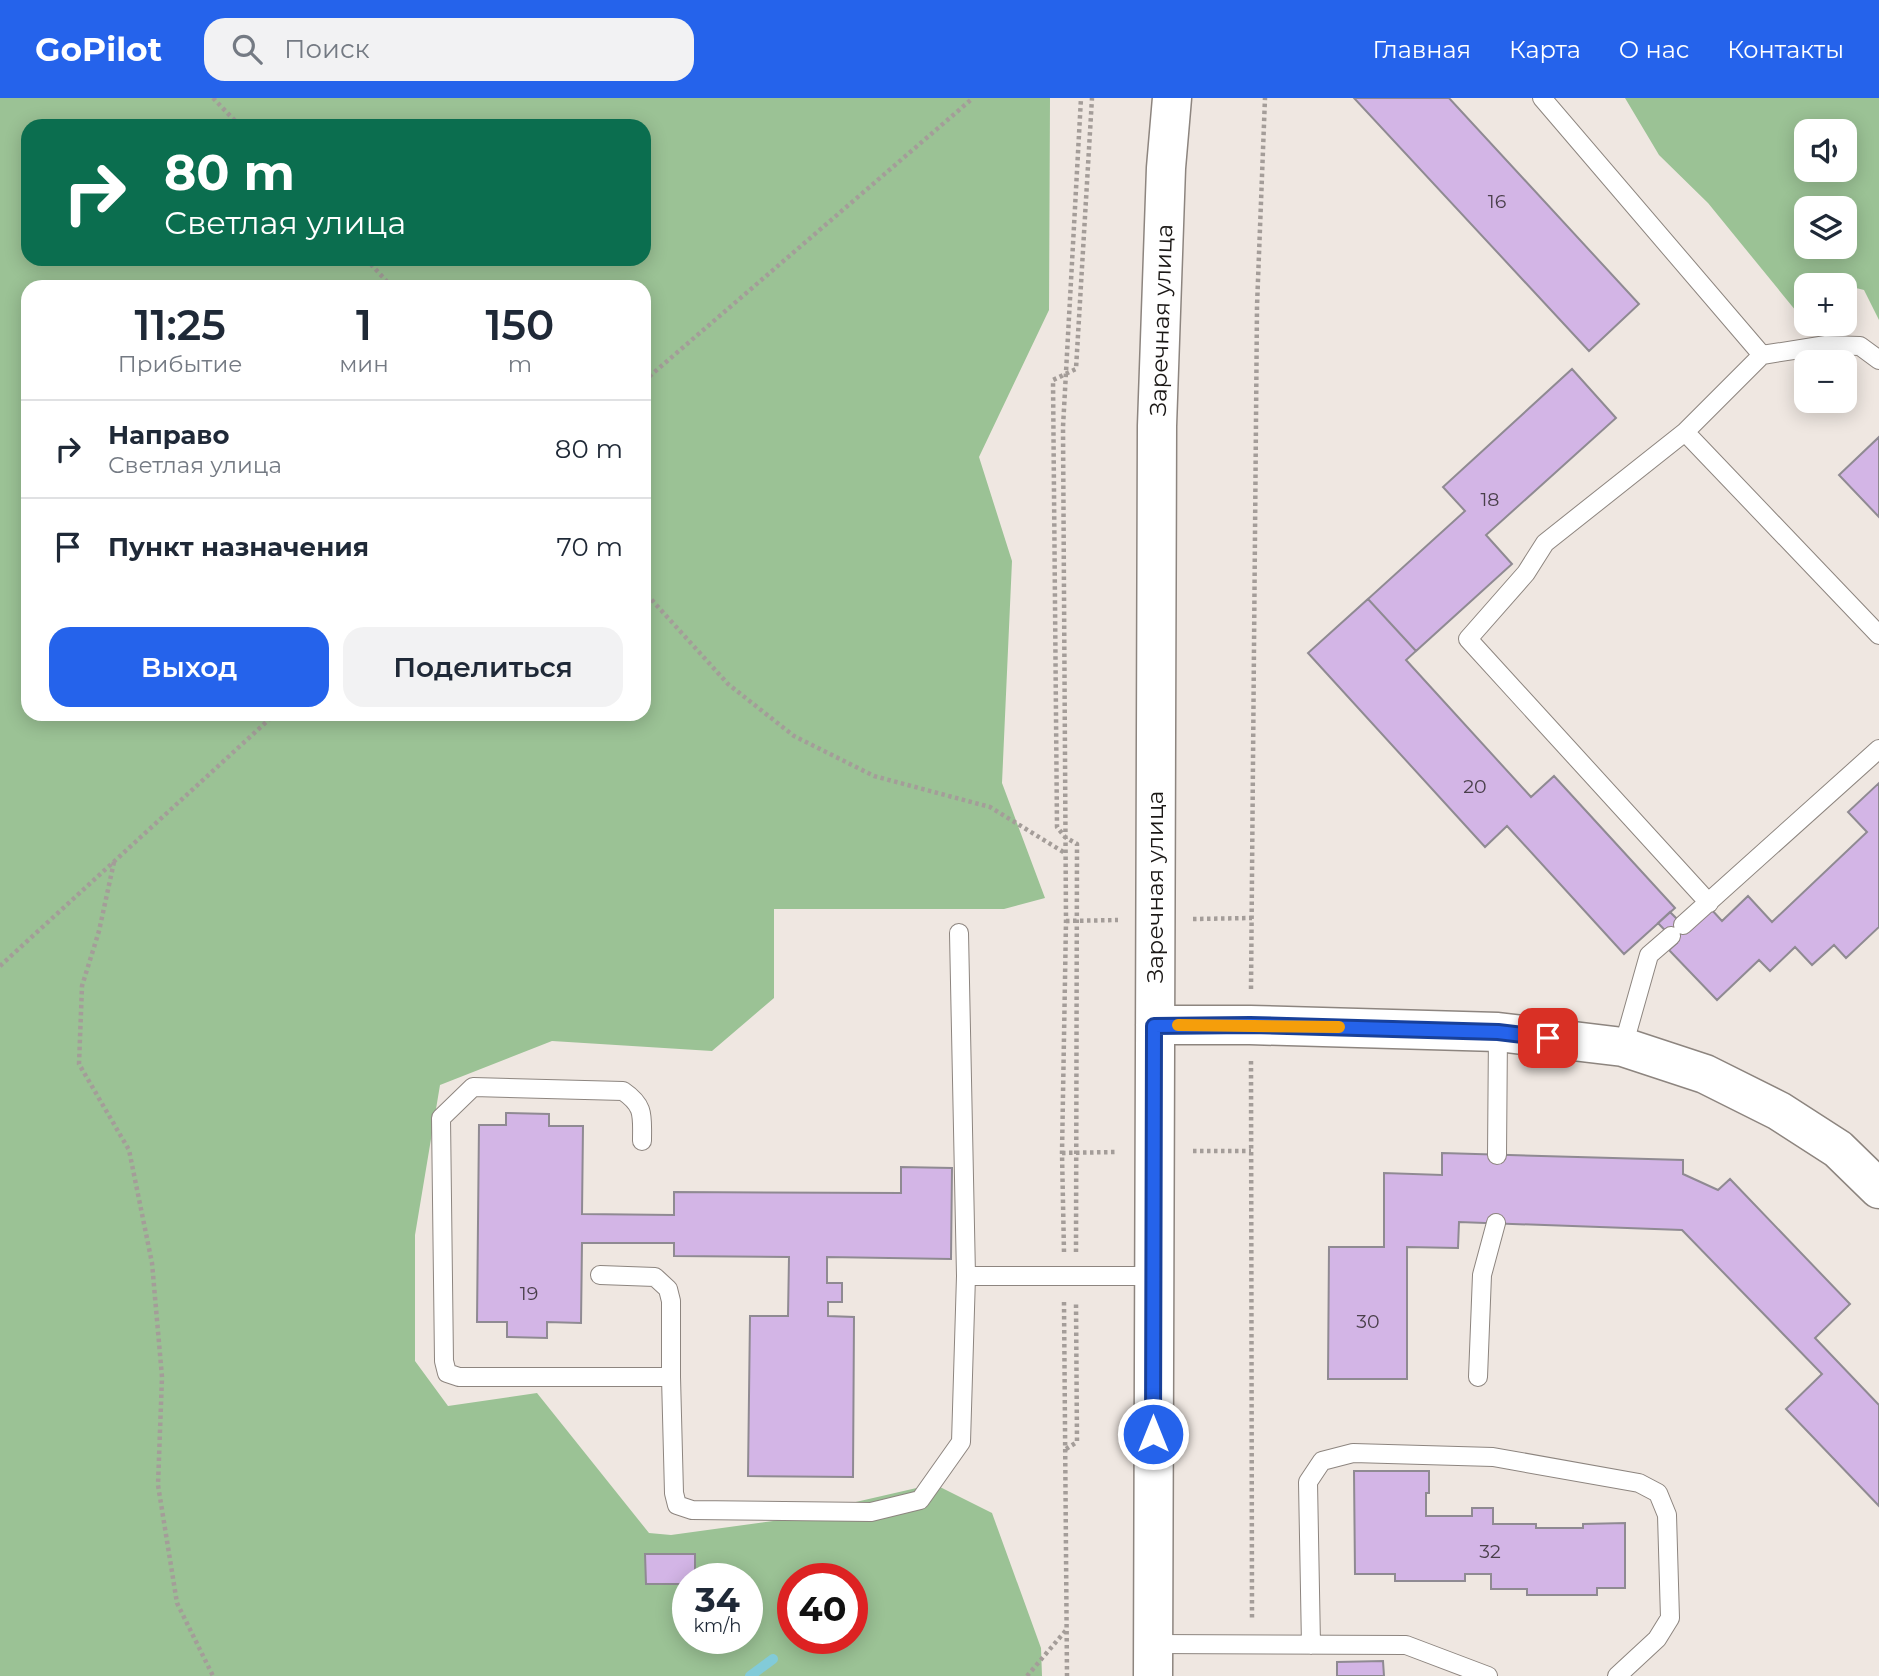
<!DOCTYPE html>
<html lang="ru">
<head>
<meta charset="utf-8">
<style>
  body { margin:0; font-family:Montserrat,sans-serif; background:#f2f2f3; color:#1f2937; height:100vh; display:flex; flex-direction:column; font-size:26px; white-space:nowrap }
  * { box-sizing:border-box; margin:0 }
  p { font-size:23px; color:#747a83 }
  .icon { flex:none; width:38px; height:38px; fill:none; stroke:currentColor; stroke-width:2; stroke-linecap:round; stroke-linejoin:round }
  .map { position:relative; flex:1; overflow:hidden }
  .details { position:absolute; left:21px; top:182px; width:630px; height:441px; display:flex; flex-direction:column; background:#fff; border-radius:21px; box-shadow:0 4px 18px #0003 }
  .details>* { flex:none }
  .guide { position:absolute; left:21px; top:21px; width:630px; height:147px; border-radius:21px; box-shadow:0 4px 18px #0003; background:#0b6e4f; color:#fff; overflow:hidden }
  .controls { position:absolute; left:1794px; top:21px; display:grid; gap:14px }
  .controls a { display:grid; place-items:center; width:63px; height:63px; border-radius:14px; background:#fff; box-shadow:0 4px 18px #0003; font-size:35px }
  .speed { position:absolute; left:672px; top:1465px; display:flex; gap:14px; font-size:35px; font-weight:700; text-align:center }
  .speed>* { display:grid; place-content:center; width:91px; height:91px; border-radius:50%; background:#fff; box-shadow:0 4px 18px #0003; line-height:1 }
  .speed small { font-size:18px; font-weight:400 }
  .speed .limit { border:10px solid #d22; background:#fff; color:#111 }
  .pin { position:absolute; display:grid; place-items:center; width:60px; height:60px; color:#fff; margin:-30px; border-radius:14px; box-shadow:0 4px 10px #0006 }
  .me { position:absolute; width:77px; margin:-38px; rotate:0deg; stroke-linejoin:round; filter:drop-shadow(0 0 5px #0008) }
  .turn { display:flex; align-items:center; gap:24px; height:147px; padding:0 28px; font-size:32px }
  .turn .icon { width:91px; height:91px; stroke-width:2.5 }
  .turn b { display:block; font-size:49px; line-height:60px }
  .eta { display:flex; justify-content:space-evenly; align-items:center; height:119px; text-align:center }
  .eta b { font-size:42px; font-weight:600; line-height:49px }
  .primary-button { display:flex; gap:14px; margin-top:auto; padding:14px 28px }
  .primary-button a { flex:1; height:80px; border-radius:21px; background:#2563eb; color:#fff; font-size:28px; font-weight:600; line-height:80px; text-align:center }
  .primary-button a+a { background:#f2f2f3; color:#1f2937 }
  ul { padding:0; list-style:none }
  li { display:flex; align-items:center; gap:21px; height:98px; padding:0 28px; border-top:2px solid #e0e1e3 }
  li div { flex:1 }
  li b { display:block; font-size:26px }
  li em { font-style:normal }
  header { display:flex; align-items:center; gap:42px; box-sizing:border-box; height:98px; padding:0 35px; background:#2563eb; color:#fff }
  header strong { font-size:33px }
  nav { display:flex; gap:38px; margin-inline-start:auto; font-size:24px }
  .search { width:490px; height:63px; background:#f2f2f3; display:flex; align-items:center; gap:18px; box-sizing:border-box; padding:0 24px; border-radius:21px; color:#747a83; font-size:26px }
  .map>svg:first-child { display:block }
  .forest { fill:#9bc295; fill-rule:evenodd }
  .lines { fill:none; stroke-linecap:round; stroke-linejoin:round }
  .stream { stroke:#82cbd8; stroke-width:10 }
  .building { fill:#d3b5e6; stroke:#8f8a92; stroke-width:2 }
  .service-casing { stroke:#8d857f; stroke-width:20 }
  .tertiary-casing { stroke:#8d857f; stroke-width:41 }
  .path { stroke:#a49d99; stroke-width:4.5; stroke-dasharray:3.5 3.5; stroke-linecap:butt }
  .service { stroke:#fff; stroke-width:18 }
  .tertiary { stroke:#fff; stroke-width:38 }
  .route-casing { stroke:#184099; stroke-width:18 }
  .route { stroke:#2563eb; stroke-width:12 }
  .slow { stroke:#f59e0b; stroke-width:12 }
  .labels { text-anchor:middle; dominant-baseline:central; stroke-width:5; stroke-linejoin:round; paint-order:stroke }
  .number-label { font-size:19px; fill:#493f4a }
  .street-label { font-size:23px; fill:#1b1816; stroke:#fff }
</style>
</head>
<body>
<header>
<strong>GoPilot</strong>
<div class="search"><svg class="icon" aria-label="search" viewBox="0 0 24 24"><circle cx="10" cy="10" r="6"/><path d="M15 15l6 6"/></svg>Поиск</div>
<nav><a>Главная</a><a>Карта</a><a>О нас</a><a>Контакты</a></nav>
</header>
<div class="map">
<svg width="1879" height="1578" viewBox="0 0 1879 1578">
  <rect width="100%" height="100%" fill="#efe7e1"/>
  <!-- forest -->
  <path class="forest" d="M0 0H1050L1049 212 979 359 1012 463 1002 685 1045 800 1004 811H774V900L712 953 552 943 440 987 415 1137V1263L448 1308 537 1295 649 1435 671 1437 773 1423 934 1386 992 1415 1041 1550 1042 1578H0ZM28 28H644V161H28ZM28 189H644V616H28ZM688 1480H747V1540H688ZM793 1480H852V1540H793Z
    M1625 0H1879V222L1864 192 1828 183 1826 187H1806V211L1796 213 1708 105 1659 57ZM1806 33H1844V72H1806ZM1806 110H1844V149H1806Z"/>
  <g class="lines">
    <!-- stream -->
    <path class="stream" d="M750 1578 773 1561"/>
  </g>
  <!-- building -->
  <path class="building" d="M1354 0H1449L1639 206 1589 253Z
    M1572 271 1616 320 1486 437 1512 466 1416 553 1368 501 1465 413 1443 389Z
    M1879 339V419L1839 377Z
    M1368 501 1416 553 1406 562 1531 699 1554 678 1675 810 1624 856 1507 728 1485 749 1308 555Z
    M1879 685V829L1846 860 1834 847 1812 867 1795 849 1770 873 1759 862 1717 902 1669 852 1677 845 1658 825 1670 814 1688 832 1711 811 1722 823 1748 798 1772 824 1867 734 1848 714Z
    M506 1015 549 1016V1028H583L582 1116 674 1117V1094L901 1095V1069L952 1070 951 1161 827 1159V1185H842V1204H828V1218L854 1219 853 1379 748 1378 750 1218H788L789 1159 674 1158V1145H582L581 1225 547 1224V1240L507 1239V1224H477L479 1027H506Z
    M1442 1055 1683 1062V1076L1718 1092 1730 1081 1850 1206 1815 1240 1879 1307V1408L1786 1311 1822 1276 1682 1132 1459 1124 1458 1150 1407 1149V1281H1328L1329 1149H1384V1075L1442 1077Z
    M1354 1373H1429V1395H1426V1418H1472V1410H1493V1426H1536V1430H1583V1426L1625 1425V1490H1597V1497H1527V1491H1491V1476H1465V1483H1395V1476H1355Z
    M645 1456H695V1480H688V1486H646Z
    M1383 1563 1384 1578H1337V1564Z"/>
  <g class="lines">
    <defs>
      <path id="service" d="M1542 0 1762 257
        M1685 334 1879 537
        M1709 805 1468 541 1526 475 1545 445 1685 334 1762 257 1826 247 1860 248 1879 262
        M1683 827 1879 651
        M1623 949 1649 857 1671 838
        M642 1043C642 1018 645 1008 623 993L473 989 441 1020 444 1263 447 1275 459 1279H671L674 1395 677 1407 692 1412 871 1414 920 1402 961 1344 966 1178 959 835
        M1497 1057 1498 934
        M600 1177 655 1179 668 1191 671 1203V1279
        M966 1178H1153
        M1478 1279 1482 1177 1496 1125
        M1153 1546 1406 1547 1488 1578
        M1311 1547 1308 1384 1322 1363 1353 1355 1493 1359 1639 1385 1658 1395 1667 1417 1670 1520 1657 1541 1617 1578"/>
      <path id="tertiary" d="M1155 927H1250L1498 934 1623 949 1705 976 1779 1013 1838 1051 1879 1091
        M1153 1578 1157 328 1166 70 1172 0"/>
    </defs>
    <!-- service casing -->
    <use href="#service" class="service-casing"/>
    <!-- tertiary casing -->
    <use href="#tertiary" class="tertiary-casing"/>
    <!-- path -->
    <path class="path" d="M213 0 240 28
      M366 161 392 189
      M644 283 973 0
      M644 490 650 500 728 586 794 638 874 678 990 709 1065 755
      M114 764 99 833 82 888 79 966 129 1052 152 1165 162 1279 158 1387 177 1505 213 1578
      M1193 821 1252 820
      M1066 823 1118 822
      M0 868 275 616
      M1251 891 1257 208 1265 0
      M1251 963 1252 1521
      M1193 1053H1251
      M1062 1055 1117 1054
      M1064 1154 1062 1055 1066 823 1063 329 1081 0
      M1076 1154 1077 746 1065 739 1057 729 1053 282 1076 271 1092 0
      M1064 1204 1067 1578
      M1066 1351 1077 1344 1076 1204
      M1027 1578 1067 1531"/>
    <!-- service -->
    <use href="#service" class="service"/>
    <!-- tertiary -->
    <use href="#tertiary" class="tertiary"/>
  </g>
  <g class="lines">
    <defs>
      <path id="route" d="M1153 1336 1154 928 1250 927 1498 934 1548 940"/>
    </defs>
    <!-- route casing -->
    <use href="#route" class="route-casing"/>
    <!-- route -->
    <use href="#route" class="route"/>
    <!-- slow -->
    <path class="slow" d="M1178 927 1339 929"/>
  </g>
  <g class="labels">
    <!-- number labels -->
    <g class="number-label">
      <text x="1497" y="103">16</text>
      <text x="1490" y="401">18</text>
      <text x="1475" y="688">20</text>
      <text x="529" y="1195">19</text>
      <text x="1368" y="1223">30</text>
      <text x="1490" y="1453">32</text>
    </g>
    <!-- street labels -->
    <g class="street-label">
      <text transform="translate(1161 222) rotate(-88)">Заречная улица</text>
      <text transform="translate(1155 789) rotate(-90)">Заречная улица</text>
    </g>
  </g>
</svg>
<div class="controls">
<a><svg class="icon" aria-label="sound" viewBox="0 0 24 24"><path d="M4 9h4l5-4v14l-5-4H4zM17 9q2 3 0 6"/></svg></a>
<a><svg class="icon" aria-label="layers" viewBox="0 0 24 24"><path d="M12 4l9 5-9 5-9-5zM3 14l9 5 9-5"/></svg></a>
<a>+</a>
<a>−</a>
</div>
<div class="speed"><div>34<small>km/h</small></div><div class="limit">40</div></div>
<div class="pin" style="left:1548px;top:940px;background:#d93025"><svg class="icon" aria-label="arrive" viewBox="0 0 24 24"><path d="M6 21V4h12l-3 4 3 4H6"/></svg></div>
<svg class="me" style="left:1153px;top:1336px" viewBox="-20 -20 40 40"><circle r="17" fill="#2563eb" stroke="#fff" stroke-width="3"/><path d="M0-11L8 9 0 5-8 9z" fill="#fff"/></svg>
<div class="guide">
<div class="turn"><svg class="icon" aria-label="right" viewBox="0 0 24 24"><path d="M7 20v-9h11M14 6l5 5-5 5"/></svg><div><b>80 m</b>Светлая улица</div></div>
</div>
<section class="details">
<div class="eta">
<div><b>11:25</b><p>Прибытие</p></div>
<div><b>1</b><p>мин</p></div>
<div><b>150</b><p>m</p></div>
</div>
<ul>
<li><svg class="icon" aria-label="right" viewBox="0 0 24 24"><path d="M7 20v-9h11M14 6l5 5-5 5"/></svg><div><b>Направо</b><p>Светлая улица</p></div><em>80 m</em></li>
<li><svg class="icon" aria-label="arrive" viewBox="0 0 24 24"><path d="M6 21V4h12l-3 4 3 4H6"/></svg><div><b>Пункт назначения</b></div><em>70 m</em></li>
</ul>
<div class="primary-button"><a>Выход</a><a>Поделиться</a></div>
</section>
</div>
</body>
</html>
